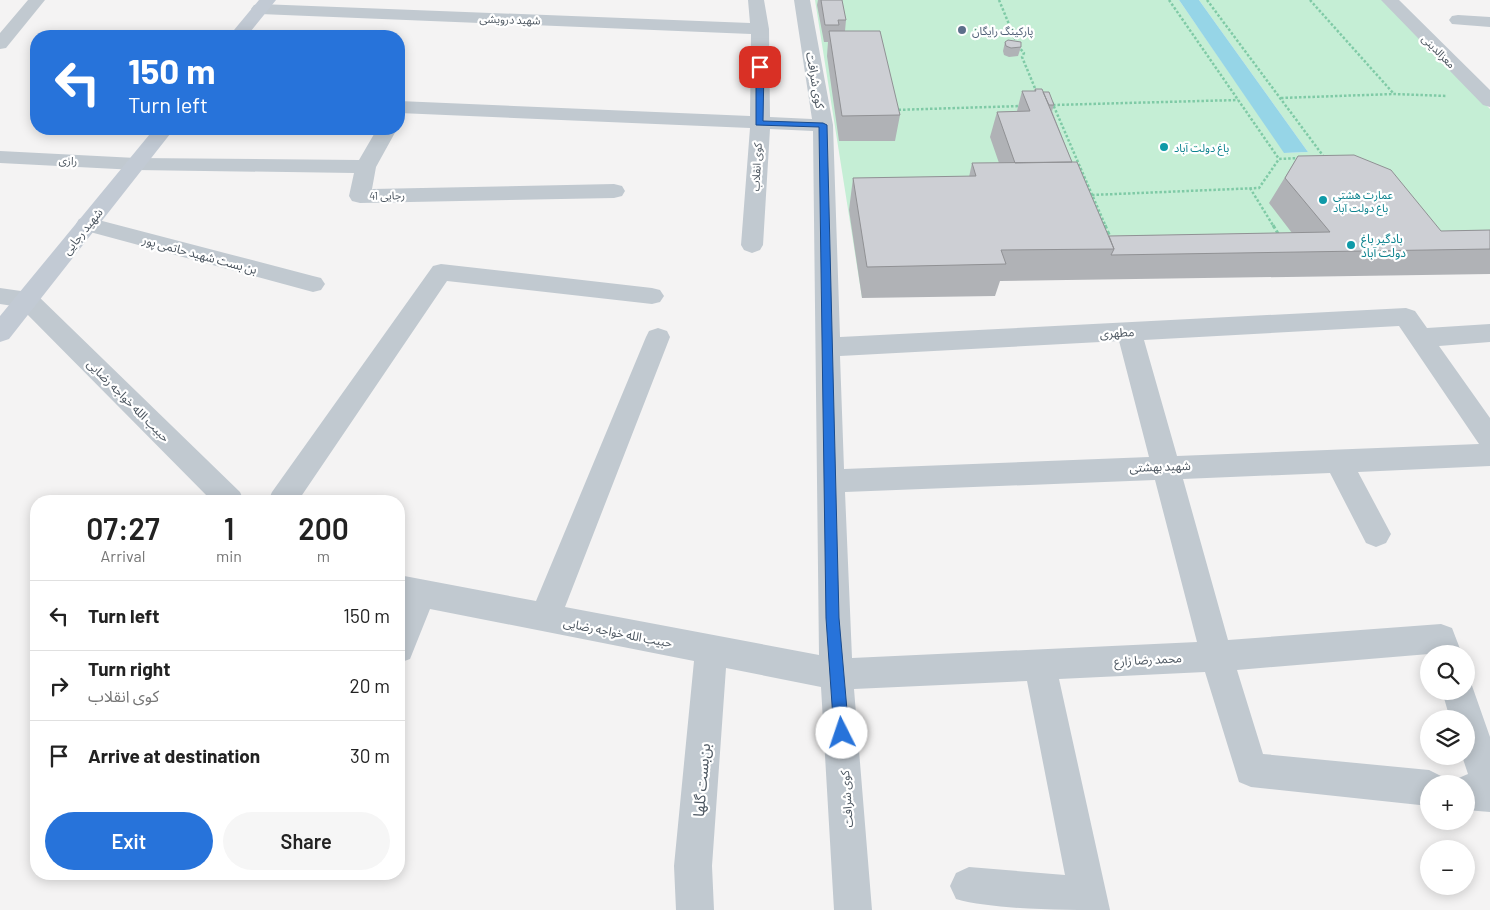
<!DOCTYPE html>
<html lang="en">
<head>
<meta charset="utf-8">
<style>
  body { margin:0; font-family:Barlow,"Noto Sans Arabic",sans-serif; background:#f6f6f6; color:#222; height:100vh; display:flex; flex-direction:column; font-size:19px; white-space:nowrap }
  * { box-sizing:border-box; margin:0 }
  p { font-size:16px; color:#767676 }
  .icon { flex:none; width:28px; height:28px; fill:none; stroke:currentColor; stroke-width:2; stroke-linecap:round; stroke-linejoin:round }
  .map { position:relative; flex:1; overflow:hidden }
  .sheet { position:absolute; left:30px; top:495px; width:375px; height:385px; display:flex; flex-direction:column; background:#fff; border-radius:20px; box-shadow:0 2px 12px #0003 }
  .sheet>* { flex:none }
  .guide { position:absolute; left:30px; top:30px; width:375px; height:105px; border-radius:20px; box-shadow:0 2px 12px #0003; background:#2773da; color:#fff; overflow:hidden }
  .tools { position:absolute; left:1420px; top:645px; display:grid; gap:10px }
  .tools a { display:grid; place-items:center; width:55px; height:55px; border-radius:50%; background:#fff; box-shadow:0 2px 12px #0003; font-size:25px }
  .pin { position:absolute; display:grid; place-items:center; width:42px; height:42px; color:#fff; margin:-21px; border-radius:10px; box-shadow:0 2px 8px #0006 }
  .me { position:absolute; width:55px; margin:-28px; rotate:356deg; stroke-linejoin:round; filter:drop-shadow(0 0 4px #0008) }
  .turn { display:flex; align-items:center; gap:18px; height:105px; padding:0 15px; font-size:22px }
  .turn .icon { width:65px; height:65px; stroke-width:2.5 }
  .turn b { display:block; font-size:35px; line-height:42px }
  .eta { display:flex; justify-content:space-evenly; align-items:center; height:85px; text-align:center }
  .eta b { font-size:30px; font-weight:600; line-height:35px }
  .primary-button { display:flex; gap:10px; margin-top:auto; padding:10px 15px }
  .primary-button a { flex:1; height:58px; border-radius:30px; background:#2773da; color:#fff; font-size:20px; font-weight:600; line-height:58px; text-align:center }
  .primary-button a+a { background:#f6f6f6; color:#222 }
  ul { padding:0; list-style:none }
  li { display:flex; align-items:center; gap:15px; height:70px; padding:0 15px; border-top:1px solid #e0e0e0 }
  li div { flex:1 }
  li b { display:block; font-size:19px }
  li em { font-style:normal }
  .map>svg:first-child { display:block }
  .green { fill:#c5eed5 }
  .water { fill:#96d5e7 }
  .lines { fill:none; stroke-linecap:round; stroke-linejoin:round }
  .path-far1 { stroke:#7fcaa6; stroke-width:2.5; stroke-dasharray:2.5 2; stroke-linecap:butt }
  .path { stroke:#7fcaa6; stroke-width:3; stroke-dasharray:4 2.5; stroke-linecap:butt }
  .minor { fill:#c1c9d0; fill-rule:evenodd }
  .secondary { fill:#c2cad4; fill-rule:evenodd }
  .wall { fill:#b0b2b6 }
  .building { fill:#cdcfd4; stroke:#909194 }
  .route { fill:#2773da; stroke:#194b8e }
  .service-dot { fill:#5c6f8a; stroke:#fff; stroke-width:2 }
  .culture-dot { fill:#0f9aa8; stroke:#fff; stroke-width:2 }
  .labels { text-anchor:middle; dominant-baseline:central; stroke-width:4.5; stroke-linejoin:round; paint-order:stroke }
  .far-street-label { font-size:11px; fill:#4b555f; stroke:#fff }
  .far-service-label { font-size:11px; fill:#4e5e75; stroke:#fff; text-anchor:start }
  .far-culture-label { font-size:11px; fill:#0d838f; stroke:#fff; text-anchor:start }
  .street-label { font-size:12px; fill:#4b555f; stroke:#fff }
  .culture-label { font-size:12px; fill:#0d838f; stroke:#fff; text-anchor:start }
  .near-street-label { font-size:15px; fill:#4b555f; stroke:#fff }
</style>
</head>
<body>
<div class="map">
<svg width="1490" height="910" viewBox="0 0 1490 910">
  <rect width="100%" height="100%" fill="#f4f3f3"/>
  <!-- green -->
  <path class="green" d="M815 0H1179L1285 153 1308 152 1199 0H1385L1490 109V255L1092 261 1034 114 1009 194 862 298Z"/>
  <!-- water -->
  <path class="water" d="M1179 0H1199L1308 152 1284 153Z"/>
  <g class="lines">
    <!-- path-far1 -->
    <path class="path-far1" d="M999 0 1018 46 1024 53 1022 57 1037 93
      M1169 0 1279 159 1300 158
      M1207 0 1324 157
      M1310 0 1394 94
      M1281 98 1394 94 1447 96
      M1052 102 1106 227
      M1053 105 1238 100
      M894 110 1021 106
      M1250 188 1274 227
      M1092 195 1259 188 1279 159"/>
    <!-- path -->
    <path class="path" d="M1105 225 1111 239
      M1273 225 1280 237"/>
    <!-- minor -->
    <path class="minor" d="M28 0H45L6 48 0 49V33Z
      M748 0H764L769 29 770 117 812 119 794 0H810L833 125 840 337 1406 308 1415 311 1427 328 1490 324V342L1439 346 1490 418V466L1358 472 1391 534 1386 543 1376 547 1366 543 1330 473 1183 479 1228 640 1441 624 1452 628 1462 654H1429L1237 670 1263 754 1429 770 1441 776 1445 784H1429V806L1251 787 1239 782 1205 672 1059 679 1110 910C1067 910 994 910 956 899L950 886 956 873 969 867 1065 875 1027 681 854 689 872 910H834L821 687 726 668 712 866 714 910H676L674 866 694 661 430 609 410 659 399 663V610L401 603H399V575L536 601 646 337 649 331 658 328 667 331 670 337 565 607 819 655 813 131 770 129 763 245 760 250 752 253 744 250 741 245 750 128 399 113V101L750 116 751 34 260 14 254 13 251 9 254 5 260 4 750 23ZM1399 326 1479 444 1177 456 1144 340ZM1119 341 1149 457 844 469 840 356ZM1155 480 1197 642 852 658 845 492Z
      M1381 0H1399L1490 90V107L1483 105Z
      M1458 15 1490 17V27L1452 24 1449 20 1452 16Z
      M377 129H397L376 167 372 189 614 184 622 186 625 191 622 196 614 198 360 203 352 201 349 196 354 173 136 170 0 163V151L136 158 359 160Z
      M87 217 313 276 321 278 325 284 321 290 313 292 79 229 76 224 79 219Z
      M441 264 652 288 660 290 664 296 660 302 652 304 447 281 298 501H268L272 492 433 266Z
      M0 288 35 293 240 492 244 501H212L20 307 0 304Z
      M1466 678 1470 680 1490 737V812L1466 810V784H1452L1454 780 1468 774 1462 756H1466V719H1450L1442 691H1466Z"/>
    <!-- secondary -->
    <path class="secondary" d="M259 0H276L247 36H229Z
      M154 129H174L9 339 0 342V316Z"/>
  </g>
  <!-- wall -->
  <path class="wall" d="M818 0H842L846 20 845 31 900 115 895 141H839L827 56 828 42H824L817 5Z
    M1005 42 1021 47 1018 56 1009 57 1004 55 1003 51Z
    M1035 89 1043 92 1054 105 1052 111 1072 162 1109 236 1292 233 1269 203 1298 156 1441 231 1490 230V274L1000 281 995 296 862 298 849 210 853 178 969 177 972 163H999L990 137 997 112 1017 111 1022 91H1034Z"/>
  <!-- building -->
  <path class="building" d="M821 0H842L846 20H838L839 25H825Z
    M829 31H880L900 115 842 116Z
    M1008 40 1021 42V47L1011 48 1006 46 1005 42Z
    M1035 89H1042L1072 162 1015 163 997 112 1030 111 1022 91H1036Z
    M1043 92H1049L1054 105H1049Z
    M1354 155 1391 170 1441 231 1490 230V249L1111 255 1114 249 1109 236 1330 232 1285 178 1298 156Z
    M1077 162 1114 249 1001 250 1006 264 867 267 853 178 976 176 972 163Z"/>
  <!-- route -->
  <path class="route" d="M760 64 764 67 763 121 823 123 827 125 839 618 849 733 846 738 842 740 837 738 834 733 826 618 819 127 756 125V67Z"/>
  <!-- markers -->
  <circle class="service-dot" cx="962" cy="30" r="5"/>
  <g class="culture-dot">
    <circle cx="1164" cy="147" r="5"/>
    <circle cx="1323" cy="200" r="5"/>
    <circle cx="1351" cy="245" r="5"/>
  </g>
  <g class="labels">
    <!-- far-street labels -->
    <g class="far-street-label">
      <text transform="translate(510 19) rotate(2)">شهید درویشی</text>
      <text transform="translate(1439 51) rotate(45)">معزالدینی</text>
      <text transform="translate(68 160) rotate(3)">رازی</text>
      <text transform="translate(756 167) rotate(-87)">کوی انقلاب</text>
      <text transform="translate(387 195) rotate(-1)">رجایی 41</text>
    </g>
    <!-- far-service labels -->
    <g class="far-service-label">
      <text x="972" y="30">پارکینگ رایگان</text>
    </g>
    <!-- far-culture labels -->
    <g class="far-culture-label">
      <text x="1174" y="147">باغ دولت آباد</text>
      <text x="1333" y="194">عمارت هشتی<tspan x="1333" dy="13">باغ دولت آباد</tspan></text>
    </g>
    <!-- street labels -->
    <g class="street-label">
      <text transform="translate(816 80) rotate(80)">کوی شرافت</text>
      <text transform="translate(82 231) rotate(-51)">شهید رجایی</text>
      <text transform="translate(200 254) rotate(15)">بن بست شهید حاتمی پور</text>
      <text transform="translate(1117 332) rotate(-3)">مطهری</text>
      <text transform="translate(129 400) rotate(45)">حبیب الله خواجه رضایی</text>
      <text transform="translate(1160 466) rotate(-2)">شهید بهشتی</text>
      <text transform="translate(618 632) rotate(11)">حبیب الله خواجه رضایی</text>
      <text transform="translate(1148 659) rotate(-3)">محمد رضا زارع</text>
      <text transform="translate(846 799) rotate(-94)">کوی شرافت</text>
    </g>
    <!-- culture labels -->
    <g class="culture-label">
      <text x="1361" y="238">بادگیر باغ<tspan x="1361" dy="14">دولت آباد</tspan></text>
    </g>
    <!-- near-street labels -->
    <g class="near-street-label">
      <text transform="translate(701 780) rotate(-85)">بن‌بست گلها</text>
    </g>
  </g>
</svg>
<div class="tools">
<a><svg class="icon" aria-label="search" viewBox="0 0 24 24"><circle cx="10" cy="10" r="6"/><path d="M15 15l6 6"/></svg></a>
<a><svg class="icon" aria-label="layers" viewBox="0 0 24 24"><path d="M12 4l9 5-9 5-9-5zM3 14l9 5 9-5"/></svg></a>
<a>+</a>
<a>−</a>
</div>
<div class="pin" style="left:760px;top:67px;background:#d93025"><svg class="icon" aria-label="arrive" viewBox="0 0 24 24"><path d="M6 21V4h12l-3 4 3 4H6"/></svg></div>
<svg class="me" style="left:842px;top:733px" viewBox="-20 -20 40 40"><circle r="19" fill="#fff"/><path d="M0-13L10 11 0 6-10 11z" fill="#2773da"/></svg>
<div class="guide">
<div class="turn"><svg class="icon" aria-label="left" viewBox="0 0 24 24"><path d="M17 20v-9H6M10 6l-5 5 5 5"/></svg><div><b>150 m</b>Turn left</div></div>
</div>
<section class="sheet">
<div class="eta">
<div><b>07:27</b><p>Arrival</p></div>
<div><b>1</b><p>min</p></div>
<div><b>200</b><p>m</p></div>
</div>
<ul>
<li><svg class="icon" aria-label="left" viewBox="0 0 24 24"><path d="M17 20v-9H6M10 6l-5 5 5 5"/></svg><div><b>Turn left</b></div><em>150 m</em></li>
<li><svg class="icon" aria-label="right" viewBox="0 0 24 24"><path d="M7 20v-9h11M14 6l5 5-5 5"/></svg><div><b>Turn right</b><p>کوی انقلاب</p></div><em>20 m</em></li>
<li><svg class="icon" aria-label="arrive" viewBox="0 0 24 24"><path d="M6 21V4h12l-3 4 3 4H6"/></svg><div><b>Arrive at destination</b></div><em>30 m</em></li>
</ul>
<div class="primary-button"><a>Exit</a><a>Share</a></div>
</section>
</div>
</body>
</html>
